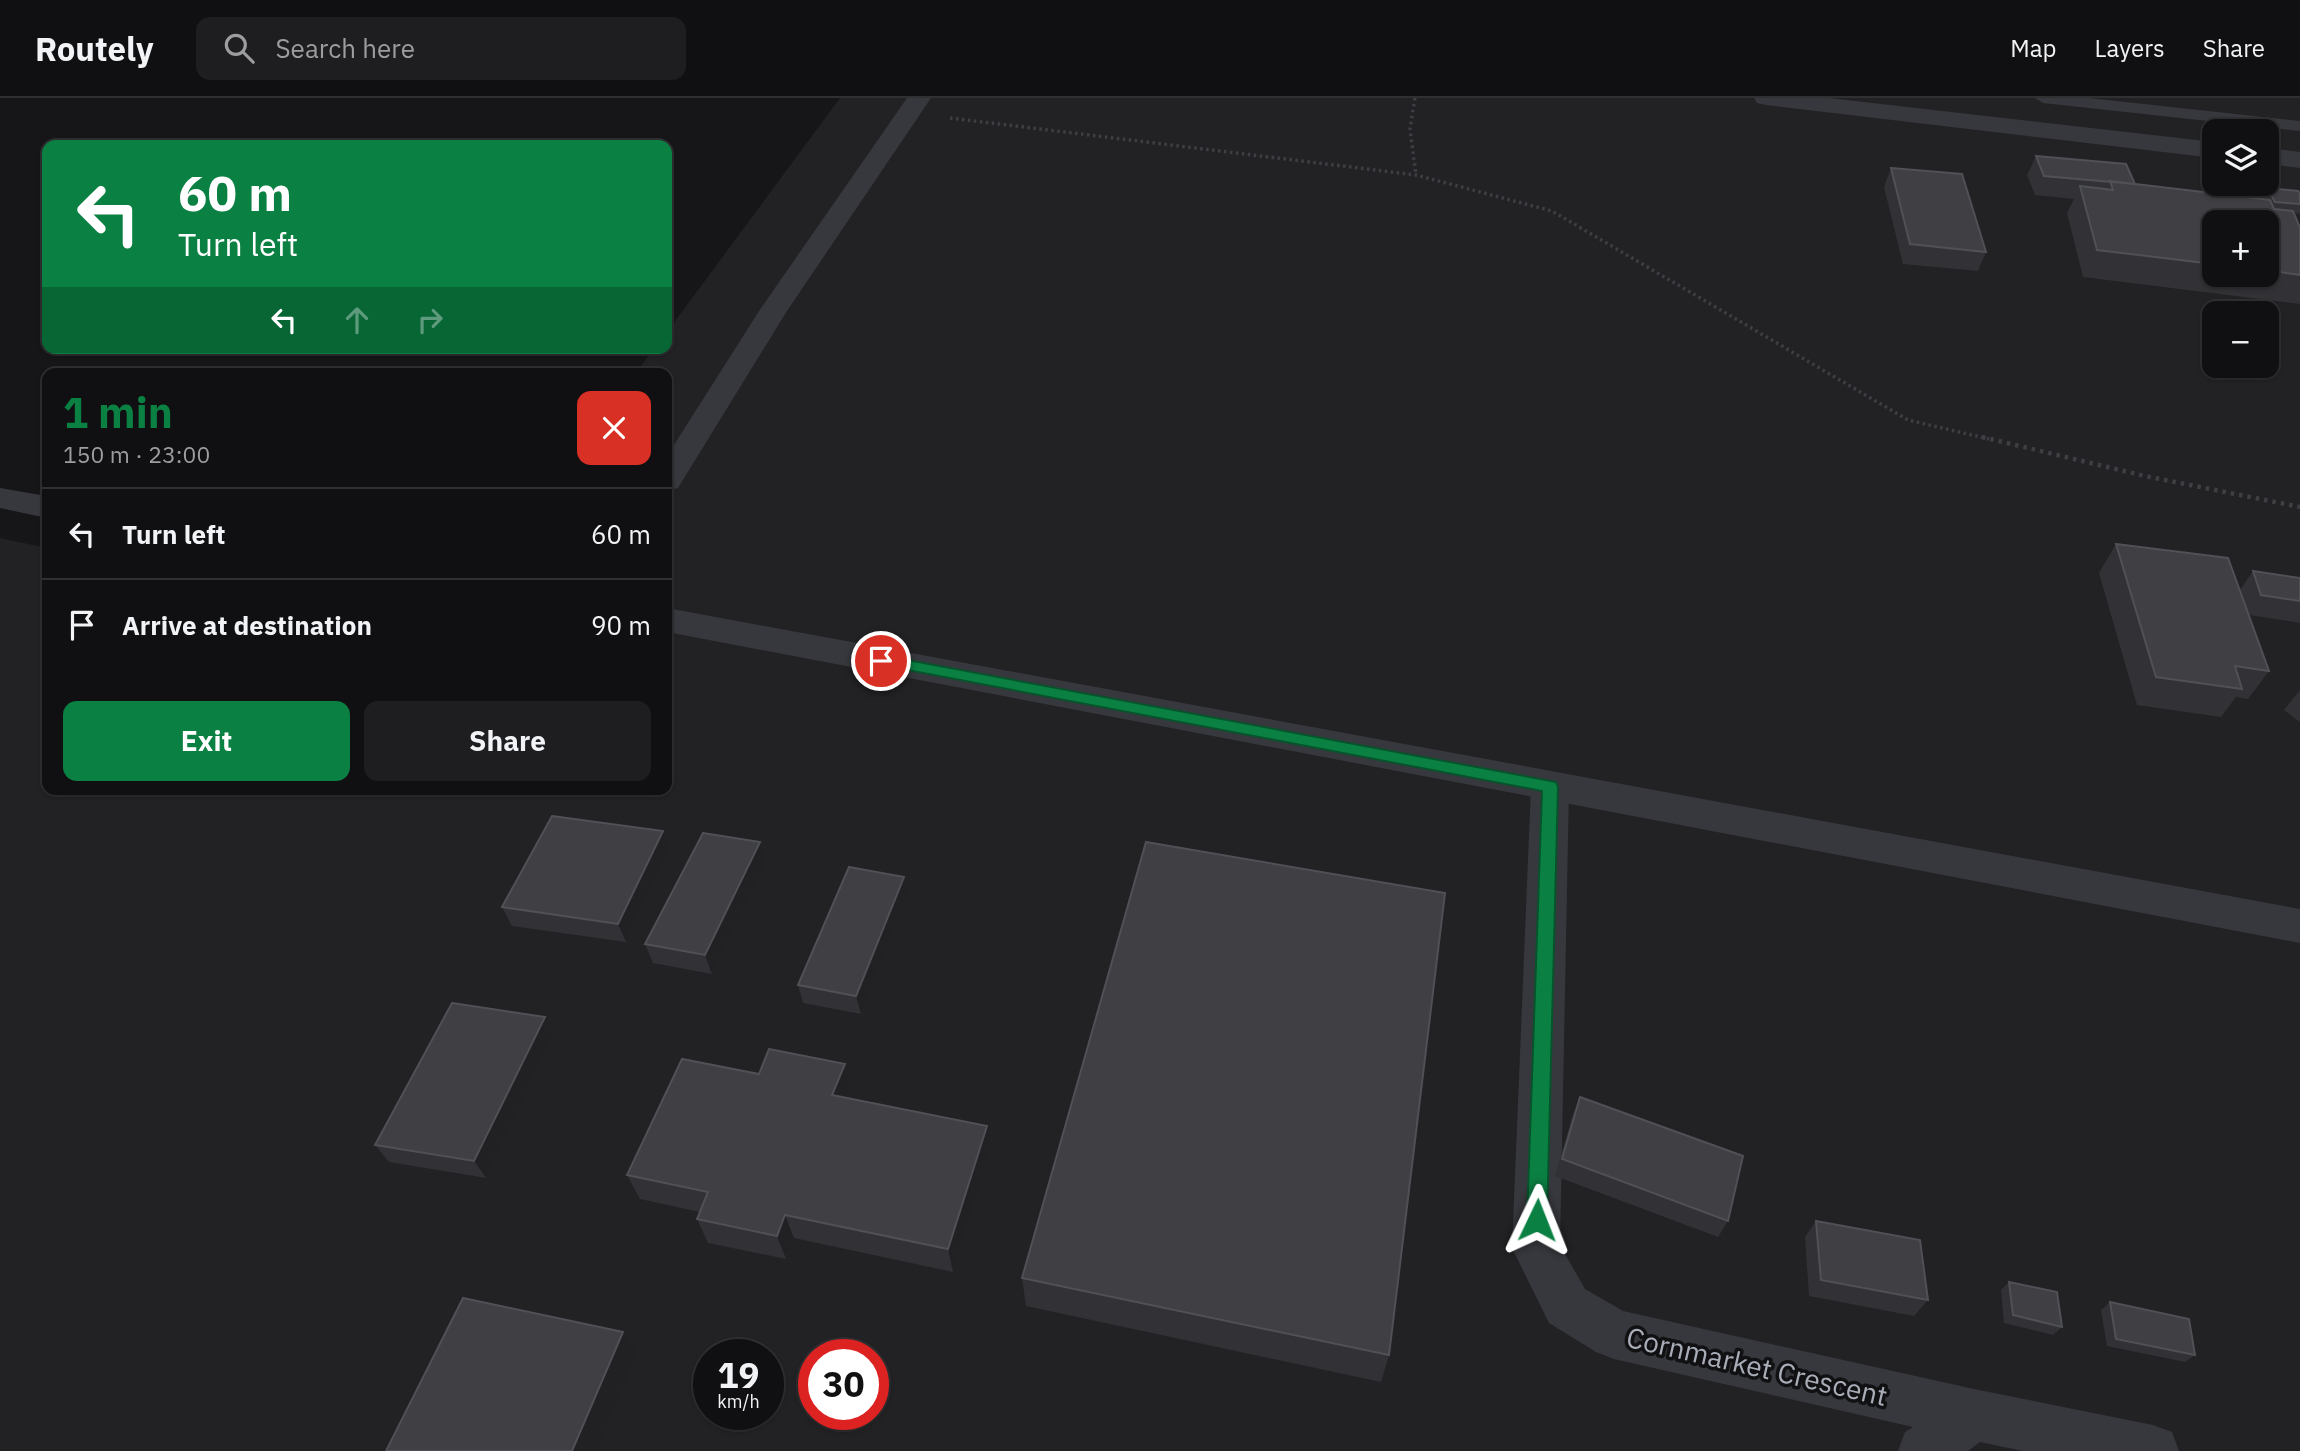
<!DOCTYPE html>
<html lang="en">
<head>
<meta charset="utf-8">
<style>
  body { margin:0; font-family:"IBM Plex Sans",sans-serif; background:#1e1e20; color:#f1f3f6; height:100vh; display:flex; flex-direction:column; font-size:26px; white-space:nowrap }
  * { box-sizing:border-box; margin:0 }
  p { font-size:23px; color:#9c9d9f }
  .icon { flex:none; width:38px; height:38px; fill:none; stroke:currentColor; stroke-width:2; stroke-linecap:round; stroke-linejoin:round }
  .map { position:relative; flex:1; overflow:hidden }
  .sheet { position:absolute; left:42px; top:270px; width:630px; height:427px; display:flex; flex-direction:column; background:#101012; border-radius:14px; box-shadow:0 2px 5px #0004,0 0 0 2px #303032 }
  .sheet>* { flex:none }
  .guide { position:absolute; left:42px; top:42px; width:630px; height:214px; border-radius:14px; box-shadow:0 2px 5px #0004,0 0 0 2px #303032; background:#0b8043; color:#fff; overflow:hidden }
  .controls { position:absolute; left:2202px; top:21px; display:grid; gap:14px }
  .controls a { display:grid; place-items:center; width:77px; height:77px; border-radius:14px; background:#101012; box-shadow:0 2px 5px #0004,0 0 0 2px #303032; font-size:35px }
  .speed { position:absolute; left:693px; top:1241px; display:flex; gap:14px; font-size:35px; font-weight:700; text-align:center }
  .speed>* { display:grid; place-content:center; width:91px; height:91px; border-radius:50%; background:#101012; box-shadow:0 2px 5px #0004,0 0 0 2px #303032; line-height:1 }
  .speed small { font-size:18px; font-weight:400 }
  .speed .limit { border:10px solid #d22; background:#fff; color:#111 }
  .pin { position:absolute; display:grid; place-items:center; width:60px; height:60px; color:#fff; margin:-30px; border:4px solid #fff; border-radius:50%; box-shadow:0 2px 7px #0007 }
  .me { position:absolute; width:77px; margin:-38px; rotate:2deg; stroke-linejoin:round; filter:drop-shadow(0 0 5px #0008) }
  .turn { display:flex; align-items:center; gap:24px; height:147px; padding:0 21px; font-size:32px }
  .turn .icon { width:91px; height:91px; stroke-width:2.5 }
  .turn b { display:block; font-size:49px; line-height:60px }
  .lanes { display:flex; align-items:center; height:66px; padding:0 21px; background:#0003; justify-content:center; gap:35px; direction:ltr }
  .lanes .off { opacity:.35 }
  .round { display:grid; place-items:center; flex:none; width:74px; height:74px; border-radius:14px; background:#1e1e20 }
  .overview { display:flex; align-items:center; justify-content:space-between; height:119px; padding:0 21px }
  h1 { font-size:42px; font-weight:800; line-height:52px; color:#0b8043 }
  .cta { display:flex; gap:14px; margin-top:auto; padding:14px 21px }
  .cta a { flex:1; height:80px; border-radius:14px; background:#0b8043; color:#fff; font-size:28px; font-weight:800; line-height:80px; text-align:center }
  .cta a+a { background:#1e1e20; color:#f1f3f6 }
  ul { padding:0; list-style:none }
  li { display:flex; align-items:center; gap:21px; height:91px; padding:0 21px; border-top:2px solid #303032 }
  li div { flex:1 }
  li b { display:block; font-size:26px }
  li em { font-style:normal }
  header { display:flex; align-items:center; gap:42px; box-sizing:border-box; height:98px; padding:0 35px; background:#101012; border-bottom:2px solid #303032 }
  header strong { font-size:33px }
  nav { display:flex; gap:38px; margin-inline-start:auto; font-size:24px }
  .search { width:490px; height:63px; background:#1e1e20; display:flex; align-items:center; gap:18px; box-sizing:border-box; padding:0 24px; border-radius:14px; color:#9c9d9f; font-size:26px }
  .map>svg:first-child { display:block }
  .built { fill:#222225; fill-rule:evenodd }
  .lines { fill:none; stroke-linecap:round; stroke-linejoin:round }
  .path-far1 { stroke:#3d3f44; stroke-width:3.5; stroke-dasharray:2.5 3.5; stroke-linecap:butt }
  .path { stroke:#3d3f44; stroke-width:4.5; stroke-dasharray:3.5 5; stroke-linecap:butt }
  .service { fill:#37383d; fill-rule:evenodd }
  .minor { fill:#37383d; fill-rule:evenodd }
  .tertiary { fill:#37383d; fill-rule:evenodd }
  .wall { fill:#323236; fill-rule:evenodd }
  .shaded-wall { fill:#212124 }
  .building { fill:#3f3f44; stroke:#4f5156; stroke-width:2 }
  .route { fill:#0b8043; stroke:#07532c; stroke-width:2 }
  .labels { text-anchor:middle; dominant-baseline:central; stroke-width:7; stroke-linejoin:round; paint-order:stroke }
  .near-street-label { font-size:28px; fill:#a8adb8; stroke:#111113 }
</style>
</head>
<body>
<header>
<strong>Routely</strong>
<div class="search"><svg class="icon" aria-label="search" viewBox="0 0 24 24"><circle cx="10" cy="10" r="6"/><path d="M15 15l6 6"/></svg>Search here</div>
<nav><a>Map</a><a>Layers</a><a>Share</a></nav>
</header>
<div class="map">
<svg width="2300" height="1353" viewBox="0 0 2300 1353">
  <rect width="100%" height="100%" fill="#161618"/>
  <!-- built -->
  <path class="built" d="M840 0H2300V1353H0V440L47 450V691H667V275H636L654 250H667V234ZM2214 33H2266V86H2214ZM2214 124H2266V177H2214ZM2214 215H2266V268H2214ZM709 1256H768V1316H709ZM814 1256H873V1316H814Z"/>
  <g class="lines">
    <!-- path-far1 -->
    <path class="path-far1" d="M1415 0 1410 31 1416 77
      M950 20 1416 77 1552 113 1908 322 1989 341"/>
    <!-- path -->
    <path class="path" d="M1982 339 2145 378 2300 409"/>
    <!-- service -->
    <path class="service" d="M2035 0H2089L2300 23V33L2043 5Z"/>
    <!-- minor -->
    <path class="minor" d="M907 0H931L787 213 678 390 667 393V358L759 213Z
      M1754 0H1829L2214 44V60L1766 7 1757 5Z
      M2266 50 2300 54V70L2266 66Z
      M1550 674 1564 679 1569 689 1560 1147 1585 1191 1623 1213 1974 1291 2153 1327 2172 1334 2179 1353H2023L1980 1344 1968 1353H1898L1905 1334 1913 1329 1614 1261 1596 1254 1549 1225 1512 1150 1531 689 1536 679Z"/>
    <!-- tertiary -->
    <path class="tertiary" d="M0 390 47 398V420L0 410Z
      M667 510 2300 811V845L667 534Z"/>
  </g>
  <!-- wall -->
  <path class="wall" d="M2036 58 2135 86 2212 95 2217 86 2263 101 2262 100 2267 90 2300 95V116L2294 115 2300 130V206L2083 179 2067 115 2074 101 2035 97 2027 77ZM2214 124H2266V177H2214Z
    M1891 70 1986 154 1978 173 1903 166 1884 89Z
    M2116 446 2240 492 2253 473 2300 480V525L2249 517 2269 573 2248 601 2236 599 2221 619 2137 607 2099 475Z
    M2300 592V624L2284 612Z
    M663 733 670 752 626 844 512 828 502 809Z
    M760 744 766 763 712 876 653 865 645 846Z
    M904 779 908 798 861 916 803 905 798 887Z
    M554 937 486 1080 389 1064 375 1047Z
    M845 966 852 991 848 1001 991 1052 953 1174 794 1140 786 1161 708 1145 697 1121 700 1114 640 1101 627 1077Z
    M1580 999 1728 1123 1718 1139 1555 1078 1573 1016Z
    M1816 1123 1928 1202 1914 1218 1809 1198 1805 1139Z
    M1022 1180 1389 1257 1381 1284 1026 1208Z
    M2009 1184 2062 1229 2053 1237 2004 1225 2001 1192Z
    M2110 1204 2195 1257 2185 1264 2107 1248 2101 1212Z"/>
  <!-- shaded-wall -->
  <path class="shaded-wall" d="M663 733 670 752 626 844 618 826Z
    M760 744 766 763 712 876 705 857Z
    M904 779 908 798 861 916 856 898Z
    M545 919 554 937 486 1080 474 1063Z
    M845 966 852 991 839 1022 832 997Z
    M987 1028 991 1052 953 1174 948 1151Z
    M785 1117 794 1140 786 1161 777 1138Z
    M623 1234 637 1255 596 1353H572Z"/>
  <!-- building -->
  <path class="building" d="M2036 58 2126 66 2135 86 2044 78Z
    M1891 70 1962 76 1986 154 1910 146Z
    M2110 83 2270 102 2274 111 2293 113 2300 130V177L2266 172V124H2214V166L2097 152 2080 88 2113 92Z
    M2217 86 2254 89 2260 100 2222 97Z
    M2267 90 2298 93 2300 95V106L2275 104Z
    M2116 446 2228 460 2269 573 2235 568 2242 591 2156 579Z
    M2253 473 2300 480V503L2261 497Z
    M552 718 663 733 618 826 502 809Z
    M703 735 760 744 705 857 645 846Z
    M1146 744 1445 795 1389 1257 1022 1180Z
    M849 769 904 779 856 898 798 887Z
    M452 905 545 919 474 1063 375 1047Z
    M769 951 845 966 832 997 987 1028 948 1151 785 1117 777 1138 697 1121 708 1094 627 1077 682 961 759 976Z
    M1580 999 1743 1058 1728 1123 1562 1061Z
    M1816 1123 1920 1142 1928 1202 1821 1182Z
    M2009 1184 2057 1194 2062 1229 2013 1217Z
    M463 1200 623 1234 572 1353H386Z
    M2110 1204 2189 1221 2195 1257 2116 1241Z"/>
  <!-- route -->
  <path class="route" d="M881 557 1556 684 1558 689 1547 1122 1544 1129 1537 1132 1530 1129 1527 1122 1542 693 876 566 873 563Z"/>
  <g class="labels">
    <!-- near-street labels -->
    <g class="near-street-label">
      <text transform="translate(1757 1268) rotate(13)">Cornmarket Crescent</text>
    </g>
  </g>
</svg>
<div class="controls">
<a><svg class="icon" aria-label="layers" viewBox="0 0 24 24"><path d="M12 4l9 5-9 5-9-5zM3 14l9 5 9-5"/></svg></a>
<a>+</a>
<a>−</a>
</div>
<div class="speed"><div>19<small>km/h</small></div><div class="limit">30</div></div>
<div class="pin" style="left:881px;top:563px;background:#d93025"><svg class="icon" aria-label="arrive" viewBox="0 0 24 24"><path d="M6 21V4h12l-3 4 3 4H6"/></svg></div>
<svg class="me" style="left:1537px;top:1122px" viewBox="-20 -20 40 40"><path d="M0-17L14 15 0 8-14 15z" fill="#0b8043" stroke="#fff" stroke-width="4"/></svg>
<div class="guide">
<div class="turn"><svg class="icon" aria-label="left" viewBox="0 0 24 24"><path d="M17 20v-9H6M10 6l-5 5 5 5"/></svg><div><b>60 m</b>Turn left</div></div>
<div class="lanes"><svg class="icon" aria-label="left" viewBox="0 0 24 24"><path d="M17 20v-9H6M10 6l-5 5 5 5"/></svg><svg class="icon off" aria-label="ahead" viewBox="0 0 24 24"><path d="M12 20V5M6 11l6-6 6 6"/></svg><svg class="icon off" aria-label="right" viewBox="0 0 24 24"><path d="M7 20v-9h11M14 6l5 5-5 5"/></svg></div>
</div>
<section class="sheet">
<div class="overview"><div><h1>1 min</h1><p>150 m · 23:00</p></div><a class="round" style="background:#d93025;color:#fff"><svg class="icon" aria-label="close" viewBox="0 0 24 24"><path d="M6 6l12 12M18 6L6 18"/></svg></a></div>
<ul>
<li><svg class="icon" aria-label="left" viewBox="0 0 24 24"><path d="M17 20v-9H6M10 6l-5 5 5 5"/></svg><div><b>Turn left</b></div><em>60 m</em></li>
<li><svg class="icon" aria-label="arrive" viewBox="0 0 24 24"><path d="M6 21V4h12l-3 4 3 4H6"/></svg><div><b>Arrive at destination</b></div><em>90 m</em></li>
</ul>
<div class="cta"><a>Exit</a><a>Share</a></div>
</section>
</div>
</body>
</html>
